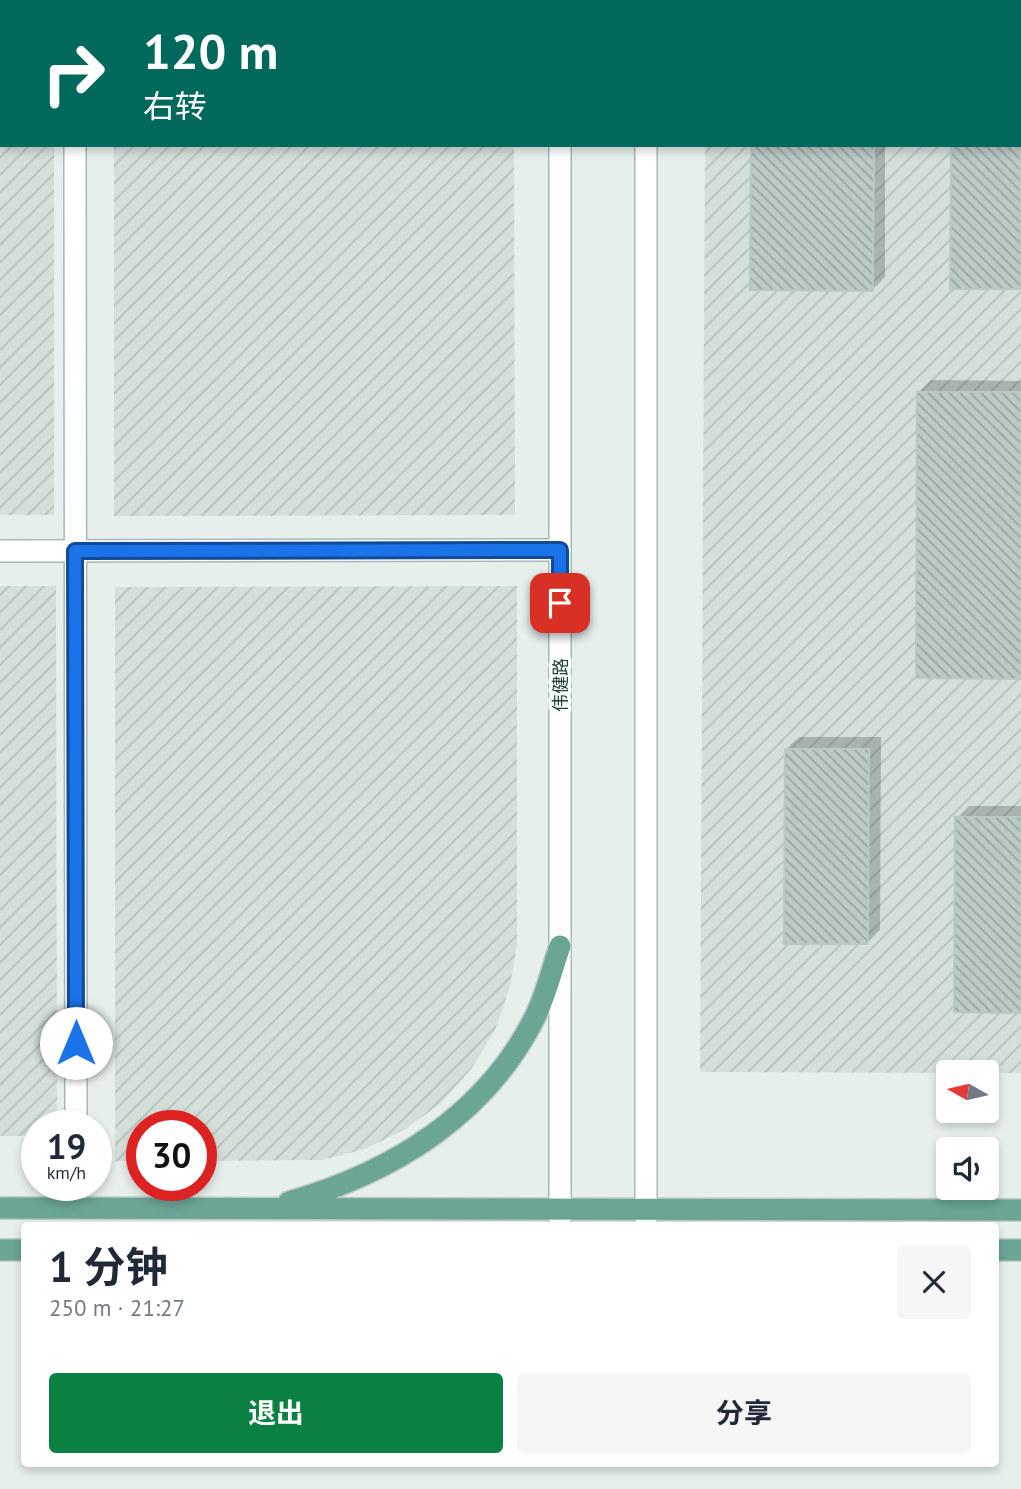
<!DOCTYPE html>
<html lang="zh">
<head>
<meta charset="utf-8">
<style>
  body { margin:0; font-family:"PT Sans","Noto Sans SC",sans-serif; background:#f6f6f7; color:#1f2937; height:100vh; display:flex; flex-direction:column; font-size:26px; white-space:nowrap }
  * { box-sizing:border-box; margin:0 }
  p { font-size:23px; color:#747a83 }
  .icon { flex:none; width:38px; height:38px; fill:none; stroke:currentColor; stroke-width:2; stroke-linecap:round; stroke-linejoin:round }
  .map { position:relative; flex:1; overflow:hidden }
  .drawer { position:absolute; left:21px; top:1222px; width:978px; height:245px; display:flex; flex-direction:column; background:#fff; border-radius:7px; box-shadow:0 4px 10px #0003 }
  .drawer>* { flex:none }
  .banner { position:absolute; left:0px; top:0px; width:1022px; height:147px; box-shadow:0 4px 10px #0003; background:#00695c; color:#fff; overflow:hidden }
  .needle { width:46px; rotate:278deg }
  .fabs { position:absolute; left:936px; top:1060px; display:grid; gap:14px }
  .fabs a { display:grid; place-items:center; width:63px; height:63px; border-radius:7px; background:#fff; box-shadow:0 4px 10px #0003; font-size:35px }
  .speed { position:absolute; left:21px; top:1110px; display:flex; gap:14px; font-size:35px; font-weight:700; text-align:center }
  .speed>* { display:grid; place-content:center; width:91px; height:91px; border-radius:50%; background:#fff; box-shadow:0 4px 10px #0003; line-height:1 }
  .speed small { font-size:18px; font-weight:400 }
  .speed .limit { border:10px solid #d22; background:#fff; color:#111 }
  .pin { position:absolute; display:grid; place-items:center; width:60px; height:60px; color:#fff; margin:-30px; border-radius:14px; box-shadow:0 4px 10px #0006 }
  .me { position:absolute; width:77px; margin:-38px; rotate:0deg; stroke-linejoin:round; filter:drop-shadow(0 0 5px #0008) }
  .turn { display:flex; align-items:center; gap:24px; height:147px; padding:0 28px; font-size:32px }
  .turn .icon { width:91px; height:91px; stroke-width:2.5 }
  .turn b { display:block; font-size:49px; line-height:60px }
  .round { display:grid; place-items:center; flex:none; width:74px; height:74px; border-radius:7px; background:#f6f6f7 }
  .head { display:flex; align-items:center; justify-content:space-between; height:119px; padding:0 28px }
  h1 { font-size:42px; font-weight:700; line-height:52px }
  .action { display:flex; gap:14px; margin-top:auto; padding:14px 28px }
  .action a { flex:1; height:80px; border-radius:7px; background:#0b8043; color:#fff; font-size:28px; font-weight:700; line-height:80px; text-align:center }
  .action a+a { background:#f6f6f7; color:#1f2937 }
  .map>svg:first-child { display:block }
  .industrial { fill:url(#industrial-furrows) }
  .shadow { fill:#0003 }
  .building { fill:url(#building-back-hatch); stroke:#b8c9c2; stroke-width:2 }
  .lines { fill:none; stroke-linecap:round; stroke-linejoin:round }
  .street-casing { stroke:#a8b8b2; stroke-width:24 }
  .secondary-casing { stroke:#a4bbb3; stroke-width:24 }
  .primary-casing { stroke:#c2cac8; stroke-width:24 }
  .street { stroke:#fff; stroke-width:21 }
  .secondary { stroke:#fff; stroke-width:21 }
  .primary { stroke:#6aa596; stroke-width:21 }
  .route-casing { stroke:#114b97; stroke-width:18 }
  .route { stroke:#1a73e8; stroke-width:12 }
  .labels { text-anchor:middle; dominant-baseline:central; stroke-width:7; stroke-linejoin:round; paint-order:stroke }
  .street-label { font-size:18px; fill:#24423a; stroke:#f7fbf9 }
</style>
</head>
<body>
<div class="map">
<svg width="1021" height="1489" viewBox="0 0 1021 1489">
  <defs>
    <pattern id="industrial-furrows" width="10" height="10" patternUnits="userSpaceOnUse" patternTransform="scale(1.75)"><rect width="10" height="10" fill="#d4dfda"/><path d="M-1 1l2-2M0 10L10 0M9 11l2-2" fill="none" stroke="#b6c1bc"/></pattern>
    <pattern id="building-back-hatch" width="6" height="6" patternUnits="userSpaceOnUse" patternTransform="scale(1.75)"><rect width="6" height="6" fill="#bbcac4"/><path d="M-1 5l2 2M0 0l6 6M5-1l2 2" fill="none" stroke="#98a6a0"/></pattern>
  </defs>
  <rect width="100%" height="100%" fill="#e6efeb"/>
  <!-- industrial -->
  <path class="industrial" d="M0 0H54L2 2V145H54V515H0Z
    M114 0H514V2H114Z
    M706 0H1021V1073L700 1072 705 145H1020V2Z
    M114 145H514L515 515 114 516Z
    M0 586H56L57 1125H37V1136H0Z
    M517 586V943L510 987 495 1030 472 1068 442 1102 406 1129 365 1149 322 1160 201 1161V1125H142V1161H115V587Z"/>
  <!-- shadow -->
  <path class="shadow" d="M757 0H886V2H756Z
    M957 0H1021V288L952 287 1020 145V2H955Z
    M752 145H885V277L873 289Z
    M931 380 1021 381V677L919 392Z
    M799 737H881L880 930 868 942 786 749Z
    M969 806H1021V1011L957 818Z"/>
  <!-- building -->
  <path class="building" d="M1020 3 1021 289H950L951 145H1020Z
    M751 145H874L873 291 750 290Z
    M917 392H1021V679L916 678Z
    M785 749H869L868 944H784Z
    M955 817H1021V1013L954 1012Z"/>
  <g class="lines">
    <defs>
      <path id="street" d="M75 0V2
        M75 145 76 1125
        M0 551 560 550
        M76 1185V1208"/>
      <path id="secondary" d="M560 2V0
        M646 2V0
        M560 1225V145
        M646 1225V145"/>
      <path id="primary" d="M289 1202C392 1173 486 1115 535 1017 546 995 552 969 560 946
        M0 1208 1021 1210
        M0 1250H24
        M996 1250H1021"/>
    </defs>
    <!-- street casing -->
    <use href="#street" class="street-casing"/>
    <!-- secondary casing -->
    <use href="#secondary" class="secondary-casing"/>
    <!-- primary casing -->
    <use href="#primary" class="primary-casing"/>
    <!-- street -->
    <use href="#street" class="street"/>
    <!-- secondary -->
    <use href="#secondary" class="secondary"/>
    <!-- primary -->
    <use href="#primary" class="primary"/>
  </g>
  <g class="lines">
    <defs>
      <path id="route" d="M76 1043 75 551 560 550V603"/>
    </defs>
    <!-- route casing -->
    <use href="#route" class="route-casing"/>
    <!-- route -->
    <use href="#route" class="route"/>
  </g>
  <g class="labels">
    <!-- street labels -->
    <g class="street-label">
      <text transform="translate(560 685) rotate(-90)">伟健路</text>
    </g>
  </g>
</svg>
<div class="fabs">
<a><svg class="needle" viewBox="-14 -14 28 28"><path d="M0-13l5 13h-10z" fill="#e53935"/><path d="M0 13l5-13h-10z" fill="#747a83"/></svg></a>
<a><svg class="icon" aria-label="sound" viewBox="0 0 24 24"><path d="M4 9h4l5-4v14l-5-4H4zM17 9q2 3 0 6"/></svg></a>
</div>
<div class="speed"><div>19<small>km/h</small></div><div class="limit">30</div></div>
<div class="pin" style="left:560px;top:603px;background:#d93025"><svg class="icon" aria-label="arrive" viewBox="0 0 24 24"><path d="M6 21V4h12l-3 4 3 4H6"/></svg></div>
<svg class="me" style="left:76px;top:1043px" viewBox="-20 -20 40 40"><circle r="19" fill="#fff"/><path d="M0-13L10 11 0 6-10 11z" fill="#1a73e8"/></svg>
<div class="banner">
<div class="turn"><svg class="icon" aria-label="right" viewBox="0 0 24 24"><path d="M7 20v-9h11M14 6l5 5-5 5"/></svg><div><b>120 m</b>右转</div></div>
</div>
<section class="drawer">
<div class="head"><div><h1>1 分钟</h1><p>250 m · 21:27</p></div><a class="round"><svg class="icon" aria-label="close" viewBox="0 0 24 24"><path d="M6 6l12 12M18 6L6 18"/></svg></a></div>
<div class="action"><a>退出</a><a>分享</a></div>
</section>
</div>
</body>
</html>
